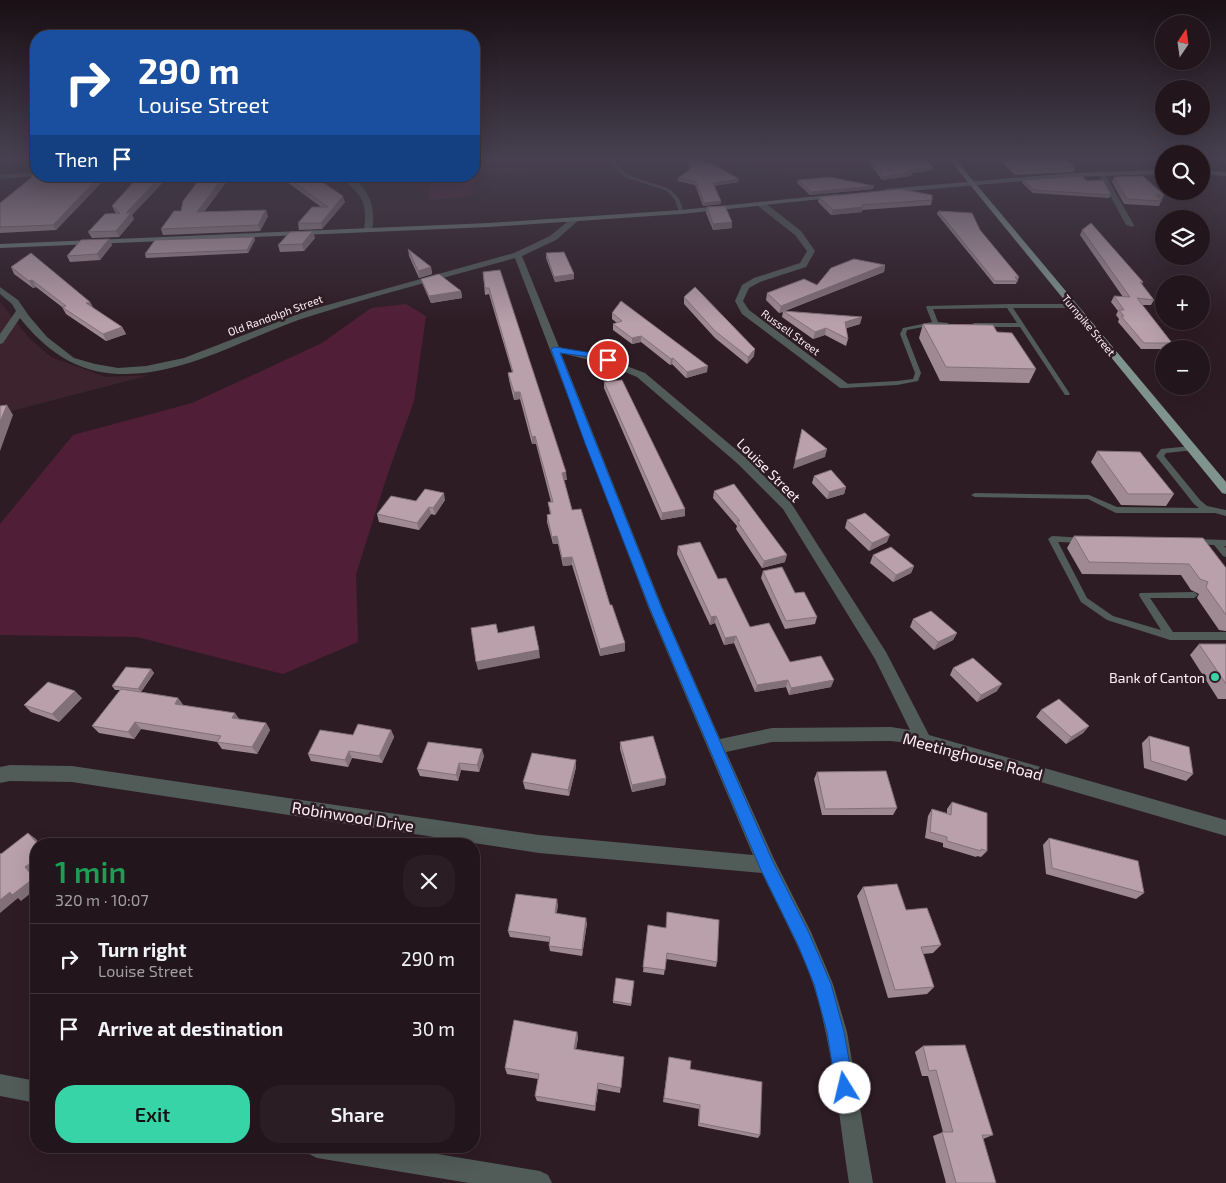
<!DOCTYPE html>
<html lang="en">
<head>
<meta charset="utf-8">
<style>
  body { margin:0; font-family:"Exo 2",sans-serif; background:#2a1e24; color:#f1f3f6; height:100vh; display:flex; flex-direction:column; font-size:19px; white-space:nowrap }
  * { box-sizing:border-box; margin:0 }
  p { font-size:16px; color:#a29fa3 }
  .icon { flex:none; width:28px; height:28px; fill:none; stroke:currentColor; stroke-width:2; stroke-linecap:round; stroke-linejoin:round }
  .map { position:relative; flex:1; overflow:hidden }
  .drawer { position:absolute; left:30px; top:838px; width:450px; height:315px; display:flex; flex-direction:column; background:#22151b; border-radius:20px; box-shadow:0 5px 20px #0002,0 0 0 1px #3f343a }
  .drawer>* { flex:none }
  .top-card { position:absolute; left:30px; top:30px; width:450px; height:152px; border-radius:20px; box-shadow:0 5px 20px #0002,0 0 0 1px #3f343a; background:#1a4fa0; color:#fff; overflow:hidden }
  .needle { width:32px; rotate:13deg }
  .buttons { position:absolute; left:1155px; top:15px; display:grid; gap:10px }
  .buttons a { display:grid; place-items:center; width:55px; height:55px; border-radius:50%; background:#22151b; box-shadow:0 5px 20px #0002,0 0 0 1px #3f343a; font-size:25px }
  .pin { position:absolute; display:grid; place-items:center; width:42px; height:42px; color:#fff; margin:-21px; border:2px solid #fff; border-radius:50%; box-shadow:0 1px 5px #0007 }
  .me { position:absolute; width:55px; margin:-28px; rotate:351deg; stroke-linejoin:round; filter:drop-shadow(0 0 4px #0008) }
  .turn { display:flex; align-items:center; gap:18px; height:105px; padding:0 25px; font-size:22px }
  .turn .icon { width:65px; height:65px; stroke-width:2.5 }
  .turn b { display:block; font-size:35px; line-height:42px }
  .then { display:flex; align-items:center; height:48px; padding:0 25px; background:#0003; gap:10px; font-size:19px }
  .round { display:grid; place-items:center; flex:none; width:52px; height:52px; border-radius:20px; background:#2a1e24 }
  .headline { display:flex; align-items:center; justify-content:space-between; height:85px; padding:0 25px }
  h1 { font-size:30px; font-weight:600; line-height:38px; color:#1e9e55 }
  .button { display:flex; gap:10px; margin-top:auto; padding:10px 25px }
  .button a { flex:1; height:58px; border-radius:20px; background:#36d4a7; color:#111; font-size:20px; font-weight:600; line-height:58px; text-align:center }
  .button a+a { background:#2a1e24; color:#f1f3f6 }
  ul { padding:0; list-style:none }
  li { display:flex; align-items:center; gap:15px; height:70px; padding:0 25px; border-top:1px solid #3f343a }
  li div { flex:1 }
  li b { display:block; font-size:19px }
  li em { font-style:normal }
  .map>svg:first-child { display:block }
  .built { fill:#3c232e }
  .green { fill:#511e37 }
  .lines { fill:none; stroke-linecap:round; stroke-linejoin:round }
  .service { fill:#515b57; fill-rule:evenodd }
  .minor { fill:#515b57; fill-rule:evenodd }
  .secondary { fill:#6b7b75; fill-rule:evenodd }
  .primary { fill:#7f948c; fill-rule:evenodd }
  .wall { fill:#9f8a93 }
  .shaded-wall { fill:#827078 }
  .building { fill:#b9a0ab; stroke:#827078 }
  .route { fill:#1a73e8; stroke:#114b97 }
  .poi-dot { fill:#36d4a7; stroke:#2e1c24; stroke-width:2 }
  .labels { text-anchor:middle; dominant-baseline:central; stroke-width:5; stroke-linejoin:round; paint-order:stroke }
  .far-street-label { font-size:11px; fill:#fceef3; stroke:#2e1c24 }
  .street-label { font-size:14px; fill:#fceef3; stroke:#2e1c24 }
  .poi-label { font-size:14px; fill:#fceef3; stroke:#2e1c24; text-anchor:end }
  .near-street-label { font-size:16px; fill:#fceef3; stroke:#2e1c24 }
</style>
</head>
<body>
<div class="map">
<svg width="1226" height="1183" viewBox="0 0 1226 1183">
  <rect width="100%" height="100%" fill="#2e1c24"/>
  <!-- built -->
  <path class="built" d="M0 302 30 339 51 357 106 377 150 375 0 414Z"/>
  <!-- green -->
  <path class="green" d="M474 159H874L842 171 787 172 759 167 744 165 730 167 693 161 476 174 471 196 430 200 428 176H474Z
    M406 304 426 316 414 401 388 473 356 574 358 642 283 674 137 637 0 635V524L73 435 192 403 322 343 371 308Z"/>
  <g class="lines">
    <!-- service -->
    <path class="service" d="M608 159H612C617 165 622 171 629 175 650 186 681 182 683 213L679 212 675 200 667 191 625 177 617 170Z
      M1009 304H1073L1076 306 1073 308H1013L1070 394 1069 395H1065L1020 327H974L971 325 974 323H1017L1007 308 933 309 938 322 948 323V325H934L907 330 906 334 921 373 918 381 897 385 844 388 841 386 844 384 897 381 913 379 915 373 900 334 903 328 932 322 926 307 927 306Z
      M1191 446H1194V450L1166 453 1164 456 1200 500 1207 506 1226 510V516L1215 513H1116L1088 499 975 497 971 495 975 493 1089 495 1117 507 1199 508 1194 504 1156 456 1161 449Z
      M1052 536 1086 538 1087 540 1083 543 1058 542 1087 598 1113 616 1161 630 1140 597 1139 595 1140 593 1194 592 1198 595 1194 598H1150L1173 632H1226V640H1170L1107 620 1081 602 1048 539Z
      M1196 539 1226 540V546H1224L1226 548V557L1223 556 1214 545 1193 544 1192 542 1193 540Z"/>
    <!-- minor -->
    <path class="minor" d="M1214 159 1226 160V164L1215 160Z
      M1101 171 1104 173 1134 225 1133 227 1126 225 1098 173Z
      M36 172V176L0 179V175Z
      M340 176C366 176 379 210 371 232L364 230C368 199 361 196 340 176Z
      M758 202H764L801 231 815 251 806 267 760 282 749 288 743 301 749 310 848 384 849 386 848 388H840L742 314 735 301 742 285 754 278 800 263 807 251 795 235 758 206Z
      M572 218 579 220 556 240 522 256 559 347 603 357 645 373 746 458 791 503 886 652 929 735 1226 820V836L907 743 891 741 772 742 726 752 774 859 811 932 833 984 847 1032 873 1183H849C839 1119 833 1046 813 984 800 946 779 910 762 873L539 853 72 782 10 781 0 783V767L10 765 72 766 539 835 753 855 649 609 515 258C448 277 380 294 314 315 250 334 188 376 119 374 77 373 45 350 20 318L3 343 0 344V334L16 311 12 304 0 294V287L18 300 29 316 47 337 74 358 95 364 118 368 146 366 184 358 306 311 514 253 550 236ZM561 353 606 364 637 377 738 464 783 509 875 659 910 730 891 727 772 728 720 739 663 609Z
      M0 1074 36 1081V1103L0 1096Z
      M306 1146H389L540 1171 548 1175 552 1183H469L317 1158 309 1154Z"/>
    <!-- secondary -->
    <path class="secondary" d="M1164 170V174L1071 177 886 193 883 191 886 189 1071 173Z
      M1201 170 1226 172V176L1201 174Z
      M838 194 842 196 840 197 681 214 489 227 0 248V244L489 223 681 210Z"/>
    <!-- primary -->
    <path class="primary" d="M949 159H955L1226 482V494L1222 493Z"/>
  </g>
  <!-- wall -->
  <path class="wall" d="M686 159H702L704 164 738 182 714 186 721 201V204L703 206 695 185 677 181 678 178 690 170Z
    M866 159H925L933 167 932 170 912 173 911 176 882 180Z
    M999 159H1066L1075 167 1073 172 1015 175Z
    M36 176H57V177L103 181 56 230 0 233V203Z
    M139 176H167V178L132 215 134 219 119 237 92 238 88 232 116 213 115 212 112 206Z
    M202 176H229L230 177 204 212 268 216 260 231 163 235 161 229 181 211Z
    M279 176H313L345 202 322 229 299 230 298 223 321 207Z
    M1114 177 1164 195 1159 206 1124 204 1112 182Z
    M798 180 873 189 810 195 797 183Z
    M1023 180 1087 181 1111 195 1109 198 1033 193 1022 183Z
    M819 197 932 200 931 205 862 210V212L831 215 818 202Z
    M707 207 732 222V228L713 230 706 213Z
    M938 211 980 230 1019 277 1016 284H994L937 214Z
    M1082 230 1143 282 1142 284 1154 300 1151 305H1142L1172 343 1168 349H1141L1118 322 1119 319 1116 315 1118 311 1111 302 1114 296 1123 297 1080 235Z
    M254 237 255 240 248 253 146 258 145 254Z
    M315 238 304 251 280 252 278 245Z
    M109 239 112 245 100 260 70 262 67 256Z
    M408 249 431 267 432 274 419 278 409 256Z
    M546 253 574 274V279L555 282 546 258Z
    M885 265 884 272 785 311 860 324 846 328 848 339 846 346 825 335 813 339 782 317 783 312 779 313 766 300 767 293 817 285Z
    M11 267 90 302 93 308 122 327 126 334 106 341 66 314 62 307 36 287 33 288 14 274Z
    M483 272 567 480H564L572 510 610 605 625 651 600 656 572 565 563 566 558 544H553L547 522V515L550 514 548 502H551L536 444H532L520 399 514 400 509 380 508 373 512 372 489 294 485 295Z
    M421 279 461 291 462 298 431 303 423 285Z
    M684 297 754 356 747 364 715 338 684 304Z
    M612 313 707 372 686 378 672 364 670 365 641 342 632 344 613 330V324L617 323 612 319Z
    M923 324 1036 369 1029 383 940 381 919 338Z
    M604 382 685 516 661 520 604 388Z
    M1097 451 1174 494 1166 506 1121 505 1091 462Z
    M814 476 846 487 844 494 827 499 812 483Z
    M714 491 785 562 762 568 736 529 737 526 713 498Z
    M445 500 435 515 431 514 419 530 379 522 377 514 416 501Z
    M847 520 887 542 869 551 845 528Z
    M1074 536 1226 568V631L1219 630 1197 598 1199 594 1191 590 1181 575 1082 574 1067 548Z
    M678 546 718 579 750 627 790 662 831 687 789 695 786 687 755 692 734 643 724 645 715 623 710 625 677 554Z
    M873 555 914 566 911 573 893 582 870 563Z
    M763 571 817 617 815 624 785 629 761 578Z
    M913 619 957 633 953 640 934 650 910 627Z
    M1199 644H1226V699H1218L1190 655Z
    M953 668 997 691 977 702 950 675Z
    M151 669 154 673 141 692 178 698 183 705 239 719 266 723 270 730 257 754 222 749 217 742 141 729 134 739 99 733 92 726 120 690H115L112 686Z
    M82 698 59 722 31 712 24 705Z
    M1041 710 1089 726 1083 733 1066 744 1036 717Z
    M391 730 394 737 382 763 352 758 348 767 311 761 308 754 353 735Z
    M1149 736 1193 774 1186 781 1144 768 1142 743Z
    M620 742 666 778 665 785 632 792 620 749Z
    M484 756 479 772 461 770 458 781 420 776 417 769Z
    M576 767 569 796 525 789 523 782Z
    M817 772 897 808 893 815H822L814 779Z
    M952 802 987 851 981 857 977 856 976 857 943 847V843L925 838 928 816 932 809 947 813V809Z
    M1049 838 1144 893 1136 899 1046 874 1043 845Z
    M863 887 906 910 941 945 933 953 923 954 934 987 927 994 888 998 857 896Z
    M558 905 556 914 587 923 582 956 550 951 549 946 550 942 510 937 508 931Z
    M648 925 717 962 716 967 666 959 664 975 643 972Z
    M634 981 631 1006 613 1003V1001Z
    M577 1032 578 1038 576 1049 624 1057 620 1093 598 1089 595 1111 537 1101 535 1096 538 1079 507 1074 505 1068Z
    M923 1046 993 1135 983 1139 996 1183H946L933 1136 943 1132 928 1076H922L915 1052Z
    M669 1057 690 1069 760 1135 758 1138 698 1126 699 1109 663 1102Z"/>
  <!-- shaded-wall -->
  <path class="shaded-wall" d="M933 167 932 170 912 173 911 176 882 180 883 177 908 170Z
    M100 176H101L103 181 56 230 53 225Z
    M161 176H167V178L132 215 134 219 119 237 116 231 126 213Z
    M224 176H229L230 177 199 218 197 212Z
    M739 179 738 182 713 186V183Z
    M874 186 873 189 810 195 811 192Z
    M343 196 345 202 322 229 321 223Z
    M721 201V204L703 206 704 203Z
    M863 207 862 212 831 215 833 210Z
    M266 210 268 216 260 231 258 225Z
    M732 222V228L713 230V224Z
    M313 231 315 238 304 251 302 244Z
    M254 237 255 240 248 253 247 250Z
    M109 239 112 245 100 260 97 254Z
    M885 265 884 272 779 313 781 306Z
    M431 267 432 274 419 278 418 271Z
    M574 274V279L555 282 554 277Z
    M32 280 36 287 33 288 29 281Z
    M461 291 462 298 431 303 429 296Z
    M90 302 94 309 86 303Z
    M862 317 860 324 844 329 845 322Z
    M122 327 126 334 106 341 103 334Z
    M826 328 825 335 813 339 815 332Z
    M641 336V342L632 344V338Z
    M755 349 754 356 747 364 748 357Z
    M673 358 672 364 670 365 671 359Z
    M708 366 707 372 686 378 687 372Z
    M514 392H520V399L514 400Z
    M7 405 13 415 0 451V422Z
    M535 436 536 444H532V437Z
    M827 449 825 457 793 469 795 461Z
    M566 472 567 480H562V473Z
    M846 487 844 494 827 499 829 492Z
    M444 493 445 500 435 515 433 508Z
    M429 507 431 514 419 530 417 523Z
    M685 509V516L661 520 662 513Z
    M890 535 887 542 869 551 872 543Z
    M557 536 558 544H553L552 537Z
    M787 555 785 562 762 568 764 561Z
    M572 557V565L563 566 562 558Z
    M914 566 911 573 893 582 896 575Z
    M716 616 715 623 710 625 711 617Z
    M957 633 953 640 934 650 938 642Z
    M736 636 734 643 724 645 725 638Z
    M625 643V651L600 656V649Z
    M539 650 540 658 478 670 476 662Z
    M151 669 154 673 141 692 138 689Z
    M788 680 786 687 755 692 757 685Z
    M834 680 831 687 789 695 791 688Z
    M1002 684 997 691 977 702 981 695Z
    M75 691 82 698 59 722 52 714Z
    M178 698 184 706 175 704Z
    M235 713 240 720 232 718Z
    M135 722 141 729 134 739 128 732Z
    M266 723 270 730 257 754 252 747Z
    M1089 726 1083 733 1066 744 1071 737Z
    M391 730 394 737 382 763 379 756Z
    M482 749 484 756 479 772 477 765Z
    M349 751 352 758 348 767 345 760Z
    M576 760V767L569 796 568 790Z
    M459 763 461 770 458 781 456 775Z
    M666 778 665 785 632 792V785Z
    M28 833 36 839 40 844H38Z
    M36 859V872L34 874 36 876V889L21 901 18 898 0 913V900L25 867Z
    M557 899 558 905 556 919 555 913Z
    M586 918 587 923 582 956V950Z
    M478 1030 480 1035 474 1059V1046Z
    M577 1032 578 1038 575 1055 574 1049Z
    M598 1083V1089L595 1111V1106Z"/>
  <!-- building -->
  <path class="building" d="M687 159H702L704 164 711 163 739 179 713 183 721 201 704 203 696 182 678 178 691 169Z
    M870 159H925L933 167 908 170 912 172 883 177Z
    M1005 159H1066L1075 167 1017 171Z
    M36 166V176H52V177L100 176 53 225 0 227V203L31 178Z
    M139 176H161L126 213H131L116 231 88 232 105 214 120 213 112 206Z
    M202 176H224L197 212 266 210 258 225 161 229 174 211H181L183 201Z
    M285 176H313L343 196 321 223H298L312 207H328Z
    M1082 176 1087 181 1103 180 1111 195 1034 190 1023 180Z
    M1143 176 1164 195H1156L1162 201 1127 199 1114 177Z
    M830 177 874 186 811 192 798 180Z
    M900 189 932 195V200L862 205 863 207 833 210 819 197Z
    M725 206 732 222 713 224 707 207Z
    M938 211 972 213 980 230 1019 277H1015L1018 281H995Z
    M1091 223 1143 282H1140L1154 300 1137 298 1172 343H1144L1121 316H1124L1119 310H1124L1114 296 1130 297 1082 230Z
    M313 231 302 244 278 245 290 232Z
    M254 237 247 250 145 254 155 240Z
    M109 239 97 254 67 256 81 240Z
    M408 249 431 267 418 271Z
    M564 252 574 274 554 277 546 253Z
    M31 253 90 302 86 303 122 327 103 334 62 307 66 306 32 280 29 281 11 267Z
    M854 259 885 265 781 306 767 293 804 279 817 285 831 268Z
    M500 270 566 472 562 473 572 510 581 509 610 605H612L625 643 600 649 572 557 562 558 557 536 552 537 547 515 551 514 548 502H553L535 436 532 437 520 392H514L508 373 513 372 489 288H485L483 272Z
    M439 274 461 291 429 296 421 279Z
    M695 287 755 349 748 357 715 331 684 297Z
    M621 301 708 366 687 372 673 358 671 359 641 336 632 338 613 324 622 321 612 313Z
    M783 311 862 317 845 322 848 339 826 328 815 332Z
    M923 324 993 325 997 332 1012 333 1036 369 946 367Z
    M622 380 685 509 662 513 604 382Z
    M7 405 0 422V406Z
    M802 429 827 449 795 461Z
    M1097 451 1140 452 1174 494H1128Z
    M831 470 846 487 829 492 814 476Z
    M734 484 787 555 764 561 737 521H740L714 491Z
    M425 489 444 493 433 508 429 507 417 523 377 514 391 496 416 501Z
    M865 513 890 535 872 543 847 520Z
    M1074 536 1203 538 1226 568V615L1206 587 1208 582 1200 579 1189 564 1089 562Z
    M700 542 718 579 726 578 750 627 769 623 790 662 821 656 834 680 791 688 788 680 757 685 736 636 725 638 716 616 711 617 678 546Z
    M891 547 914 566 896 575 873 555Z
    M782 567 795 593 804 592 817 617 786 621 763 571Z
    M931 611 957 633 938 642 913 619Z
    M496 624 498 633 534 626 539 650 476 662 471 628Z
    M1199 644H1226V684Z
    M973 658 1002 684 981 695 953 668Z
    M126 667 151 669 138 689 112 686Z
    M48 682 75 691 52 714 24 705Z
    M121 689 178 698 175 704 235 713 232 718 266 723 252 747 217 742 221 736 135 722 128 732 92 726Z
    M1059 699 1089 726 1071 737 1041 710Z
    M358 724 391 730 379 756 349 751 345 760 308 754 320 730 353 735Z
    M653 736 666 778 632 785 620 742Z
    M1149 736 1189 747 1193 774 1151 761Z
    M428 742 482 749 477 765 459 763 456 775 417 769Z
    M532 753 576 760 568 790 523 782Z
    M886 771 897 808 825 809 817 772Z
    M952 802 987 813V851L981 849V851L947 841V837L930 832 932 809 951 815Z
    M28 833 38 844H36V859L25 867 34 878 12 895 10 892 0 900V853L1 854Z
    M149 838 182 844H145Z
    M1049 838 1138 861 1144 893 1052 868Z
    M897 884 906 910 927 908 941 945 921 947 934 987 895 990 863 887Z
    M516 894 557 899 555 913 586 918 582 950 549 946 550 937 508 931Z
    M667 912 719 920 717 962 667 953 665 970 643 967 648 925 666 928Z
    M616 978 634 981 631 1004 613 1001Z
    M514 1020 577 1032 574 1049 624 1057 621 1088 598 1083 595 1106 535 1096 539 1074 505 1068Z
    M474 1029 478 1030 474 1046Z
    M965 1045 993 1135H982L996 1183H956L942 1132H953L936 1070 929 1071 923 1046Z
    M669 1057 691 1061 690 1069 762 1082 760 1135 699 1123 700 1105 664 1098Z"/>
  <!-- sky -->
  <linearGradient id="sky" x2="0" y2="1"><stop stop-color="#190f14"/><stop offset="0.49" stop-color="#464050"/><stop offset="1" stop-color="#464050" stop-opacity="0"/></linearGradient>
  <rect width="1226" height="324" fill="url(#sky)"/>
  <!-- route -->
  <path class="route" d="M555 347 592 353 612 360 608 363 591 357 560 353 662 609 772 860 809 933 831 984 844 1032 854 1088 851 1095 845 1098 838 1095 836 1088 827 1032 814 984 798 945 761 870 650 609 585 443 551 349Z"/>
  <!-- markers -->
  <circle class="poi-dot" cx="1215" cy="677" r="5"/>
  <g class="labels">
    <!-- far-street labels -->
    <g class="far-street-label">
      <text transform="translate(275 315) rotate(-20)">Old Randolph Street</text>
      <text transform="translate(1089 325) rotate(50)">Turnpike Street</text>
      <text transform="translate(791 332) rotate(36)">Russell Street</text>
    </g>
    <!-- street labels -->
    <g class="street-label">
      <text transform="translate(769 470) rotate(45)">Louise Street</text>
    </g>
    <!-- poi labels -->
    <g class="poi-label">
      <text x="1205" y="677">Bank of Canton</text>
    </g>
    <!-- near-street labels -->
    <g class="near-street-label">
      <text transform="translate(973 756) rotate(15)">Meetinghouse Road</text>
      <text transform="translate(353 816) rotate(9)">Robinwood Drive</text>
    </g>
  </g>
</svg>
<div class="buttons">
<a><svg class="needle" viewBox="-14 -14 28 28"><path d="M0-13l5 13h-10z" fill="#e53935"/><path d="M0 13l5-13h-10z" fill="#a29fa3"/></svg></a>
<a><svg class="icon" aria-label="sound" viewBox="0 0 24 24"><path d="M4 9h4l5-4v14l-5-4H4zM17 9q2 3 0 6"/></svg></a>
<a><svg class="icon" aria-label="search" viewBox="0 0 24 24"><circle cx="10" cy="10" r="6"/><path d="M15 15l6 6"/></svg></a>
<a><svg class="icon" aria-label="layers" viewBox="0 0 24 24"><path d="M12 4l9 5-9 5-9-5zM3 14l9 5 9-5"/></svg></a>
<a>+</a>
<a>−</a>
</div>
<div class="pin" style="left:608px;top:360px;background:#d93025"><svg class="icon" aria-label="arrive" viewBox="0 0 24 24"><path d="M6 21V4h12l-3 4 3 4H6"/></svg></div>
<svg class="me" style="left:845px;top:1088px" viewBox="-20 -20 40 40"><circle r="19" fill="#fff"/><path d="M0-13L10 11 0 6-10 11z" fill="#1a73e8"/></svg>
<div class="top-card">
<div class="turn"><svg class="icon" aria-label="right" viewBox="0 0 24 24"><path d="M7 20v-9h11M14 6l5 5-5 5"/></svg><div><b>290 m</b>Louise Street</div></div>
<div class="then">Then<svg class="icon" aria-label="arrive" viewBox="0 0 24 24"><path d="M6 21V4h12l-3 4 3 4H6"/></svg></div>
</div>
<section class="drawer">
<div class="headline"><div><h1>1 min</h1><p>320 m · 10:07</p></div><a class="round"><svg class="icon" aria-label="close" viewBox="0 0 24 24"><path d="M6 6l12 12M18 6L6 18"/></svg></a></div>
<ul>
<li><svg class="icon" aria-label="right" viewBox="0 0 24 24"><path d="M7 20v-9h11M14 6l5 5-5 5"/></svg><div><b>Turn right</b><p>Louise Street</p></div><em>290 m</em></li>
<li><svg class="icon" aria-label="arrive" viewBox="0 0 24 24"><path d="M6 21V4h12l-3 4 3 4H6"/></svg><div><b>Arrive at destination</b></div><em>30 m</em></li>
</ul>
<div class="button"><a>Exit</a><a>Share</a></div>
</section>
</div>
</body>
</html>
